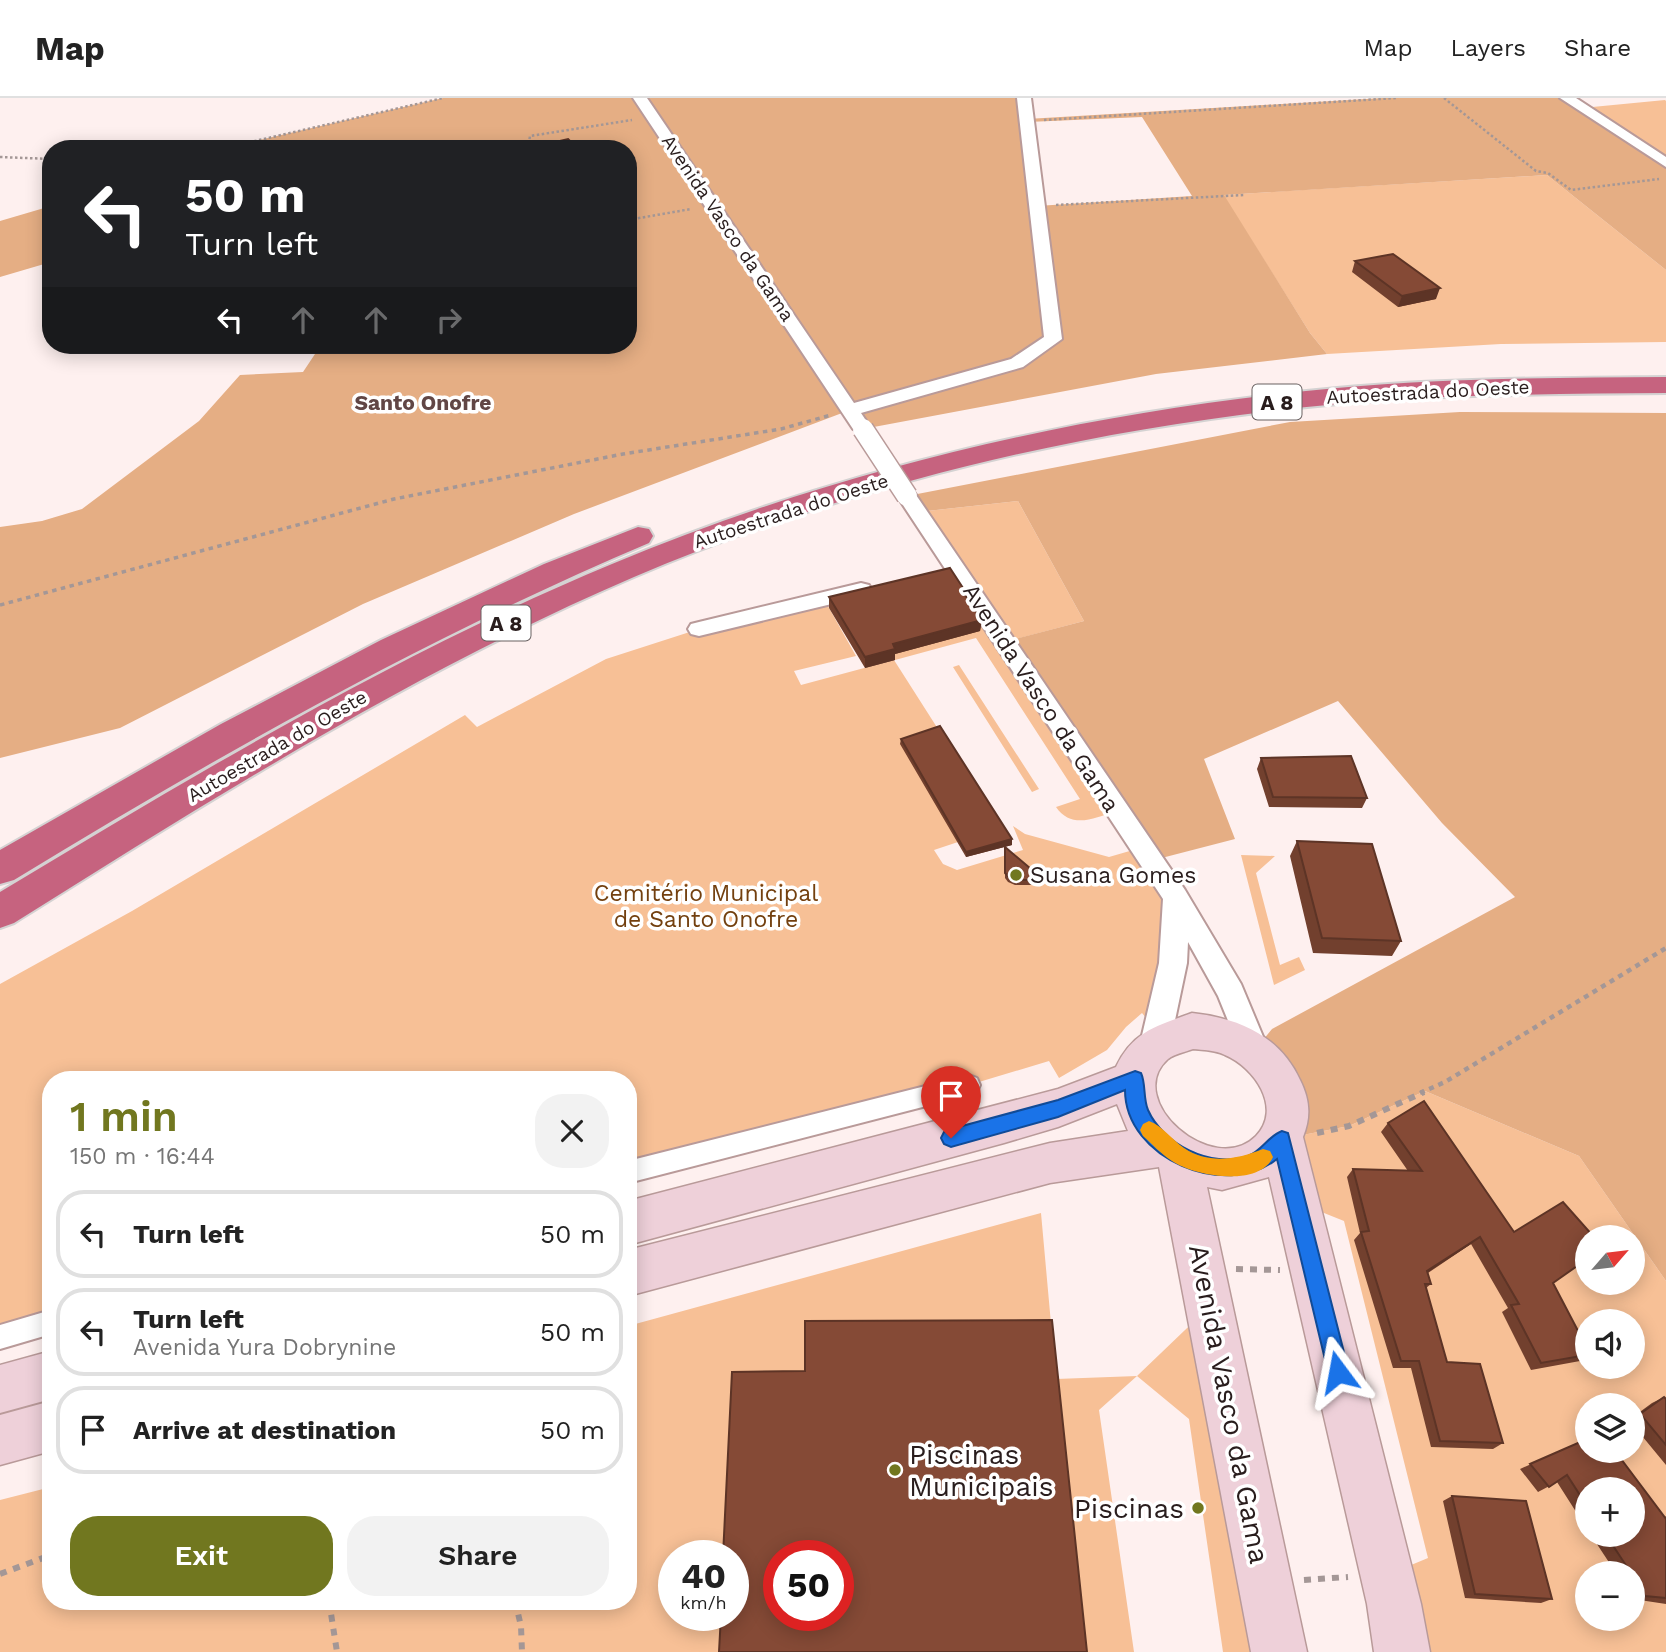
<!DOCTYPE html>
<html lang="en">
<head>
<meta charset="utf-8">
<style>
  body { margin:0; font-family:"Work Sans",sans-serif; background:#f2f2f2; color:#222; height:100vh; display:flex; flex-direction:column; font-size:26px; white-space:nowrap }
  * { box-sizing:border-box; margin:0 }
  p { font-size:23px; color:#767676 }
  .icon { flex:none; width:38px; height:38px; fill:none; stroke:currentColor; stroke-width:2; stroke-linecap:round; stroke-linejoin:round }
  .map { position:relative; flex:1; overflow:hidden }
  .sheet { position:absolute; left:42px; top:973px; width:595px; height:539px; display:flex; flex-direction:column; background:#fff; border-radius:28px; box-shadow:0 4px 18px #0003 }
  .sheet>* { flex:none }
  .top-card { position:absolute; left:42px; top:42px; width:595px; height:214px; border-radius:28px; box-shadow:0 4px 18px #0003; background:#202124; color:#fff; overflow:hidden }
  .needle { width:46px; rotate:62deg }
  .controls { position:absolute; left:1575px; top:1127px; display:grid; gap:14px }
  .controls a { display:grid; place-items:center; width:70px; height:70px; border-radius:50%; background:#fff; box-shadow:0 4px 18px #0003; font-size:35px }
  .speed { position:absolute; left:658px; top:1442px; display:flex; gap:14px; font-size:35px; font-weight:700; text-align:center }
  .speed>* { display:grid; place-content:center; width:91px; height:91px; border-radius:50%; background:#fff; box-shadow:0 4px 18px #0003; line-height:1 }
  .speed small { font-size:18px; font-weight:400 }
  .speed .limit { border:10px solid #d22; background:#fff; color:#111 }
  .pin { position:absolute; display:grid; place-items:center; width:60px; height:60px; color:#fff; margin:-72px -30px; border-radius:50% 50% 50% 0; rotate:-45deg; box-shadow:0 0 7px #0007 }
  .pin .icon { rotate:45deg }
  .me { position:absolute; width:77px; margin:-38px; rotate:347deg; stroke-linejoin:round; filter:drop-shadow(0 0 5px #0008) }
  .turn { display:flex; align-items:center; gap:24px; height:147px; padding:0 28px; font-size:32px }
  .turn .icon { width:91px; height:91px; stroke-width:2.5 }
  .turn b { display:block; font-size:49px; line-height:60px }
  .lanes { display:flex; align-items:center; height:66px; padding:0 28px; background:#0003; justify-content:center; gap:35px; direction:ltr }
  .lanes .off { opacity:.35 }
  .round { display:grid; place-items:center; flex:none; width:74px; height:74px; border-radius:28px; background:#f2f2f2 }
  .headline { display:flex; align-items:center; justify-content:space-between; height:119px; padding:0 28px }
  h1 { font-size:42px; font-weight:600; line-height:52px; color:#71771f }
  .button { display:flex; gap:14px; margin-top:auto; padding:14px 28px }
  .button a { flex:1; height:80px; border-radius:28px; background:#71771f; color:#fff; font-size:28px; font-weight:600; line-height:80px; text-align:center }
  .button a+a { background:#f2f2f2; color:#222 }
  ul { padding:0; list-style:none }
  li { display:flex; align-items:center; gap:21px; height:88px; margin:0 14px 10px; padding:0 14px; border:4px solid #e0e0e0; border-radius:28px }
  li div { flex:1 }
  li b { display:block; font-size:26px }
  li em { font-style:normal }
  header { display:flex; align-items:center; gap:42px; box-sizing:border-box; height:98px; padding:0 35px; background:#fff; border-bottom:2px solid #e0e0e0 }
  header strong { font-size:33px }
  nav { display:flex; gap:38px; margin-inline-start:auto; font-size:24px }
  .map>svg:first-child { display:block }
  .green { fill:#f7c096; fill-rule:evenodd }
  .forest { fill:#e5ae84; fill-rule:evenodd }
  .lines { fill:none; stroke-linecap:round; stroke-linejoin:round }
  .pedestrian-casing { stroke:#b99a99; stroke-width:4 }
  .minor-casing { stroke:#b99a99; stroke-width:4 }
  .secondary-casing { stroke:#b99a99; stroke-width:3 }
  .motorway-casing { stroke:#d4d2d2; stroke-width:4 }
  .path-far3 { stroke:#a49796; stroke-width:2.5; stroke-dasharray:2.5 2.5; stroke-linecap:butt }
  .path-far2 { stroke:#a49796; stroke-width:3.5; stroke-dasharray:4.5 4.5; stroke-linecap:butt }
  .path-far1 { stroke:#a49796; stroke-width:4.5; stroke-dasharray:5 5; stroke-linecap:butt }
  .path { stroke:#a49796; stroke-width:6; stroke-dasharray:7 7; stroke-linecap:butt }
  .pedestrian { fill:#fff; fill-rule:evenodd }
  .minor { fill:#fff; fill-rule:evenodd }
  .secondary { fill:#eed0d9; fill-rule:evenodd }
  .motorway { fill:#c6637f; fill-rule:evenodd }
  .minor-bridge-casing { stroke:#b99a99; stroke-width:23; stroke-linecap:butt }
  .minor-bridge { stroke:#fff; stroke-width:20 }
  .wall { fill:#72402e }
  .shaded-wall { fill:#5d3426 }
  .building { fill:#854a36; stroke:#5d3426; stroke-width:2; fill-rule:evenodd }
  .route { fill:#1a73e8; stroke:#114b97; stroke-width:2 }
  .slow { fill:#f59e0b }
  .poi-dot { fill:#71771f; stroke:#fff; stroke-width:2.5 }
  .labels { text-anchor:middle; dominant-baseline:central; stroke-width:7; stroke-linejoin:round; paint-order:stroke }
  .far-street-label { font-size:19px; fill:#291d1d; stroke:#fff }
  .far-quarter-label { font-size:21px; font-weight:bold; fill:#614645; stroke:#fff }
  .shield { fill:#fff; stroke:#696161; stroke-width:2 }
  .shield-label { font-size:21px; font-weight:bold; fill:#291d1d }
  .street-label { font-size:23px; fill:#291d1d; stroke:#fff }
  .poi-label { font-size:23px; fill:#291d1d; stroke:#fff; text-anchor:start }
  .park-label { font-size:23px; fill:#73400f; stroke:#fff }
  .near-street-label { font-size:28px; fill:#291d1d; stroke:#fff }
  .near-poi-label { font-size:28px; fill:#291d1d; stroke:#fff; text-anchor:start }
</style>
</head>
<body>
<header>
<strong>Map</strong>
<nav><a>Map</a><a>Layers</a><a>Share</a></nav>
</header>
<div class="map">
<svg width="1666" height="1554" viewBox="0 0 1666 1554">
  <rect width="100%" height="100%" fill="#fef0ef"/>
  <!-- green -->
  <path class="green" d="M1666 3V65L1582 10 1665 2Z
    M1547 77 1666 172V244L1501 246 1327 256 1310 235 1223 97Z
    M1018 403 1084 523 1005 544 1115 713C1094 721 1071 731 1056 709L1080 701 976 540 895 562 878 530 978 504 918 414Z
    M824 501 856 558 794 573 801 587 894 562 1012 747 958 744 934 752 943 766 957 772 1023 752 1013 728 1025 736 1109 759 1140 750 1176 800 1157 933 1142 915 1126 929 1107 952 1059 980 1049 963 969 987 628 1074V982H51V1224L0 1239V886L132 813 465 617 477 629 606 561 699 531Z
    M959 567 1039 691 1032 694 953 569Z
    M1241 757 1275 758 1256 775 1280 867 1299 859 1305 872 1274 887Z
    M1425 993 1579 1058 1666 1183V1554H1402L1387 1477 1428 1460 1344 1123 1299 1105 1282 1041 1349 1028ZM1587 1139H1633V1185H1587ZM1587 1223H1633V1269H1587ZM1587 1307H1633V1353H1587ZM1587 1391H1633V1437H1587ZM1587 1475H1633V1521H1587Z
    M1041 1115 1056 1281 1137 1278 1209 1209 1279 1554H1223L1189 1321 1137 1278 1099 1312 1134 1554H0V1402L51 1389V1503H628V1228ZM674 1458H733V1517H674ZM779 1458H838V1517H779Z"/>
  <!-- forest -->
  <path class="forest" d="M443 0H1024L1027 21 1383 0H1567L1666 65V172L1547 77 1224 97 1310 235 1327 256 1156 276 863 331 850 312 574 416 363 506 120 630 0 660V429L42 423 82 411 199 323 240 277 303 274 321 247H628V51H220ZM1142 19 1192 98 1037 108 1028 24Z
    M51 108V164L0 179V123Z
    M1460 314 1666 315V1183L1579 1058 1425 993 1349 1028 1282 1041 1254 953 1272 931 1515 799 1442 725 1338 603 1204 661 1235 741 1150 763 1004 544 1084 523 1018 403 918 414 907 398 1290 324Z"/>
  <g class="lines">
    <defs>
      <path id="pedestrian" d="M969 977 977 980 980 987 977 994 969 997 628 1085V1063Z
        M51 1212V1236L0 1251V1227Z"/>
      <path id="minor" d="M633 0H647L854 305 1011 261 1044 239 1017 0H1031L1062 241 1023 269 861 315 869 327 860 333 853 331Z
        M1560 0H1576L1666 59V69Z
        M907 392 914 394 1185 792 1241 886 1269 953 1264 962 1254 966 1244 962 1218 898 1188 844 1187 865 1170 946 1165 955 1155 959 1145 955 1140 946 1159 865 1163 801 897 398 900 394Z
        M861 485 869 487 872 492 869 497 699 538 691 536 688 531 691 526 699 524Z"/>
      <path id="secondary" d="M1192 915C1239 920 1280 938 1300 982 1310 1002 1311 1019 1303 1039L1421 1506 1430 1554H1374L1367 1506 1269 1079 1222 1092 1207 1089 1307 1554H1251L1159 1069 1050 1085 628 1198V1152L1050 1045 1128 1033 1117 1006 1058 1029 1004 1045 628 1147V1103L1058 991 1116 969C1133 933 1157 928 1192 915ZM1193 951C1203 952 1215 952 1225 957 1254 969 1283 1010 1256 1038 1213 1081 1122 1002 1168 961 1174 956 1185 954 1193 951Z
        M51 1253V1301L0 1315V1267Z
        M51 1303V1353L0 1367V1317Z"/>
      <path id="motorway" d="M1666 279V295C1557 296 1447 296 1338 306 1097 328 856 384 634 479 415 573 215 699 14 825L0 830V794C198 675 397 555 612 466 841 370 1089 313 1337 290 1446 280 1556 280 1666 279Z
        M638 429 649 431 653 438 649 445C427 539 219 657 14 782L0 786V752L221 626 381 542 544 466Z"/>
    </defs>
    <!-- pedestrian casing -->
    <use href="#pedestrian" class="pedestrian-casing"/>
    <!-- minor casing -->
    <use href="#minor" class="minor-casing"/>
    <!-- secondary casing -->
    <use href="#secondary" class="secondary-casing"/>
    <!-- motorway casing -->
    <use href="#motorway" class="motorway-casing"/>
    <!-- path-far3 -->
    <path class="path-far3" d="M1444 0 1536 73 1548 75 1571 92 1659 81
      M1044 22 1396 0
      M261 43 264 51
      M220 51 443 0
      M528 51 530 38 632 22
      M0 59 51 61
      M1056 107 1244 97
      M628 122 691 111"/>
    <!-- path-far2 -->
    <path class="path-far2" d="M0 507 394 401 623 356 781 331 831 317"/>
    <!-- path-far1 -->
    <path class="path-far1" d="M1420 995 1445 984 1666 850"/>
    <!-- path -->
    <path class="path" d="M1317 1035 1349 1028 1424 994
      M1236 1171 1280 1172
      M0 1476 51 1457
      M1304 1482 1348 1479
      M329 1503 337 1554
      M515 1503 521 1528 522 1554"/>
    <!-- pedestrian -->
    <use href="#pedestrian" class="pedestrian"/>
    <!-- minor -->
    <use href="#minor" class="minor"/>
    <!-- secondary -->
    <use href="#secondary" class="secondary"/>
    <!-- motorway -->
    <use href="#motorway" class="motorway"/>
    <defs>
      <path id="minor-bridge" d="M863 331 907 398"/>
    </defs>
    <!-- minor-bridge casing -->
    <use href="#minor-bridge" class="minor-bridge-casing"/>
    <!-- minor-bridge -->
    <use href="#minor-bridge" class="minor-bridge"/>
  </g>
  <!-- wall -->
  <path class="wall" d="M1355 163 1436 201 1398 209 1352 174Z
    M829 499 967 500 982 522 980 533 895 556V562L865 570 829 510Z
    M901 641 1012 747 966 759 900 646Z
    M1261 660 1367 700 1362 710 1269 709 1257 671Z
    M1297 743 1401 843 1392 858 1313 855 1290 758Z
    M1005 749 1044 782 1043 787H1015L1008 784 1005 780Z
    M1388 1025 1514 1134 1553 1186 1587 1250V1258L1580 1263 1531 1272 1502 1214 1508 1210 1471 1146 1428 1175 1431 1186 1426 1190 1447 1264 1503 1345 1493 1351 1431 1349 1411 1270H1393L1354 1142 1360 1135 1347 1079 1353 1071 1408 1073 1381 1034Z
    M1664 1299 1666 1301V1367L1633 1327V1319L1652 1305Z
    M1587 1341 1665 1419 1666 1418V1506L1633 1501V1475H1616L1591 1437H1633L1587 1391V1431L1557 1384 1538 1394 1520 1371Z
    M1452 1398 1552 1501 1541 1505 1465 1500 1443 1403Z"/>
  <!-- shaded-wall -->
  <path class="shaded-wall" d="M1440 190 1436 201 1398 209 1402 198Z
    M982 522 980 533 895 556V562L865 570V559L893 546Z
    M1012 741V747L966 759V754Z
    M1480 1139 1471 1146 1419 1180 1427 1173Z"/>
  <!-- building -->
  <path class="building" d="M568 41 578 51H525Z
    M1393 156 1440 190 1402 198 1355 163Z
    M950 470 967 496 965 497 982 522 893 546 895 551 865 559 829 499Z
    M940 628 1012 741 966 754 901 641Z
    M1351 658 1367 700 1273 699 1261 660Z
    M1297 743 1372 746 1401 843 1322 840Z
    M1005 749 1044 782H1016L1009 779 1005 775Z
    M1424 1003 1514 1134 1563 1104 1594 1139H1587V1161L1553 1185 1587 1250V1257L1541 1265 1511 1207 1519 1206 1480 1139 1427 1173 1431 1186H1425L1447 1264 1480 1266 1503 1345 1440 1343 1419 1263H1401L1361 1134 1369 1133 1353 1071 1422 1073 1388 1025Z
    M1052 1222 1087 1554H719L721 1517H733V1458H723L732 1274 805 1273V1223ZM779 1458H838V1517H779Z
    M1664 1299 1666 1301V1347L1640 1316Z
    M1587 1341V1353H1615L1666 1421V1500L1645 1498 1633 1478V1475H1631L1606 1437H1633V1391H1587V1408L1567 1377 1549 1389 1530 1366Z
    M1452 1398 1526 1403 1552 1501 1475 1496Z"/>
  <!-- route -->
  <path class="route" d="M1135 973 1141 975C1146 986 1143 1000 1148 1012 1163 1046 1211 1071 1248 1058 1262 1053 1268 1038 1282 1033L1288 1035 1349 1274 1345 1282 1338 1285 1331 1282 1328 1274 1277 1061C1226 1102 1125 1061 1125 992L1058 1019 951 1049 944 1046 941 1040 944 1034 951 1031 1058 1002Z"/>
  <!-- slow -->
  <path class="slow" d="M1149 1023C1163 1028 1172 1042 1184 1050 1209 1067 1238 1061 1263 1051L1270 1053 1273 1059C1259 1090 1194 1078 1172 1063 1161 1056 1152 1046 1143 1038L1140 1032 1143 1026Z"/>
  <!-- markers -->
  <g class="poi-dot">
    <circle cx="1016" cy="777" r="7"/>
    <circle cx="895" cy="1372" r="7"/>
    <circle cx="1198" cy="1410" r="7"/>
  </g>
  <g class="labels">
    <!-- far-street labels -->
    <g class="far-street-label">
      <text transform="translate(728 130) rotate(56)">Avenida Vasco da Gama</text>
      <text transform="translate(1428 294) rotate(-3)">Autoestrada do Oeste</text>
      <text transform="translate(791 413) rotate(-18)">Autoestrada do Oeste</text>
      <text transform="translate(277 648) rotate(-30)">Autoestrada do Oeste</text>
    </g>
    <!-- far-quarter labels -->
    <g class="far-quarter-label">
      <text x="423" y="304">Santo Onofre</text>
    </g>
    <!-- shield labels -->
    <g class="shield">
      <rect x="1252.5" y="286.5" width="49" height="35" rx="5"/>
      <rect x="481.5" y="507.5" width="49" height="35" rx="5"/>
    </g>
    <g class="shield-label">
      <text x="1277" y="304">A 8</text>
      <text x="506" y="525">A 8</text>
    </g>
    <!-- street labels -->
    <g class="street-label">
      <text transform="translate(1041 600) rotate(57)">Avenida Vasco da Gama</text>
    </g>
    <!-- poi labels -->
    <g class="poi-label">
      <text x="1030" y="777">Susana Gomes</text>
    </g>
    <!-- park labels -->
    <g class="park-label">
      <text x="706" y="795">Cemitério Municipal<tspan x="706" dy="26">de Santo Onofre</tspan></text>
    </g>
    <!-- near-street labels -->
    <g class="near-street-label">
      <text transform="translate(1229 1306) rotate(79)">Avenida Vasco da Gama</text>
    </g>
    <!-- near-poi labels -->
    <g class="near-poi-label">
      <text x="909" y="1356">Piscinas<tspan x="909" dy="32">Municipais</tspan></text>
      <text x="1184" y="1410" text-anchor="end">Piscinas</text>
    </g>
  </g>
</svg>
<div class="controls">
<a><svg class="needle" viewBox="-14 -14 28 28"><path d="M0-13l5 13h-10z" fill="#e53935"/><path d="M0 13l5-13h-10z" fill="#767676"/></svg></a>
<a><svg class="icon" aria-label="sound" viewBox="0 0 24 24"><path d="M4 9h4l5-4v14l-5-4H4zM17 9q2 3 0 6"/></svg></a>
<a><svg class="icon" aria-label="layers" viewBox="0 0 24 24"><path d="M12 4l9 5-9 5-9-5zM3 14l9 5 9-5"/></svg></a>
<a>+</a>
<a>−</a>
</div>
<div class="speed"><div>40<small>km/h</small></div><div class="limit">50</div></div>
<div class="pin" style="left:951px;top:1040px;background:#d93025"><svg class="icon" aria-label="arrive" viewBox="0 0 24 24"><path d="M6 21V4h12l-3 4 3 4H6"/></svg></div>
<svg class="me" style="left:1338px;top:1274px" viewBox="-20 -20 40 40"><path d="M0-17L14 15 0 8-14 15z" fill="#1a73e8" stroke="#fff" stroke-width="4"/></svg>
<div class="top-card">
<div class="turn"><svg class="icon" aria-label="left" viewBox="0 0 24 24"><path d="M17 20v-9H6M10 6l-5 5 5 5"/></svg><div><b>50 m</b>Turn left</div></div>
<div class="lanes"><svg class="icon" aria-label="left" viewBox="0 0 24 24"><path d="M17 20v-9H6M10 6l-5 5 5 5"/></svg><svg class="icon off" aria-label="ahead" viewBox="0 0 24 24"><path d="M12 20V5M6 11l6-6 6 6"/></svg><svg class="icon off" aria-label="ahead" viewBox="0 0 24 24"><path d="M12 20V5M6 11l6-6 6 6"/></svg><svg class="icon off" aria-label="right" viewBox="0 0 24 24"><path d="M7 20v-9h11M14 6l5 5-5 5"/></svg></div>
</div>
<section class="sheet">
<div class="headline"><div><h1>1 min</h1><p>150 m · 16:44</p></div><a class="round"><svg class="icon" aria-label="close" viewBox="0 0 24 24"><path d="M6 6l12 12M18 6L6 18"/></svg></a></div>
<ul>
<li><svg class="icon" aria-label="left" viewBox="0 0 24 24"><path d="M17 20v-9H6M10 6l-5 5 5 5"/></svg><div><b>Turn left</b></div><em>50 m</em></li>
<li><svg class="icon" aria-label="left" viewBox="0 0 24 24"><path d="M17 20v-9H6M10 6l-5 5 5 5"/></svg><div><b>Turn left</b><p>Avenida Yura Dobrynine</p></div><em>50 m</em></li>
<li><svg class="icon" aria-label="arrive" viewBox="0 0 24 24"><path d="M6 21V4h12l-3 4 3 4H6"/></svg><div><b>Arrive at destination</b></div><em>50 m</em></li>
</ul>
<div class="button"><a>Exit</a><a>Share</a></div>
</section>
</div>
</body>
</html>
